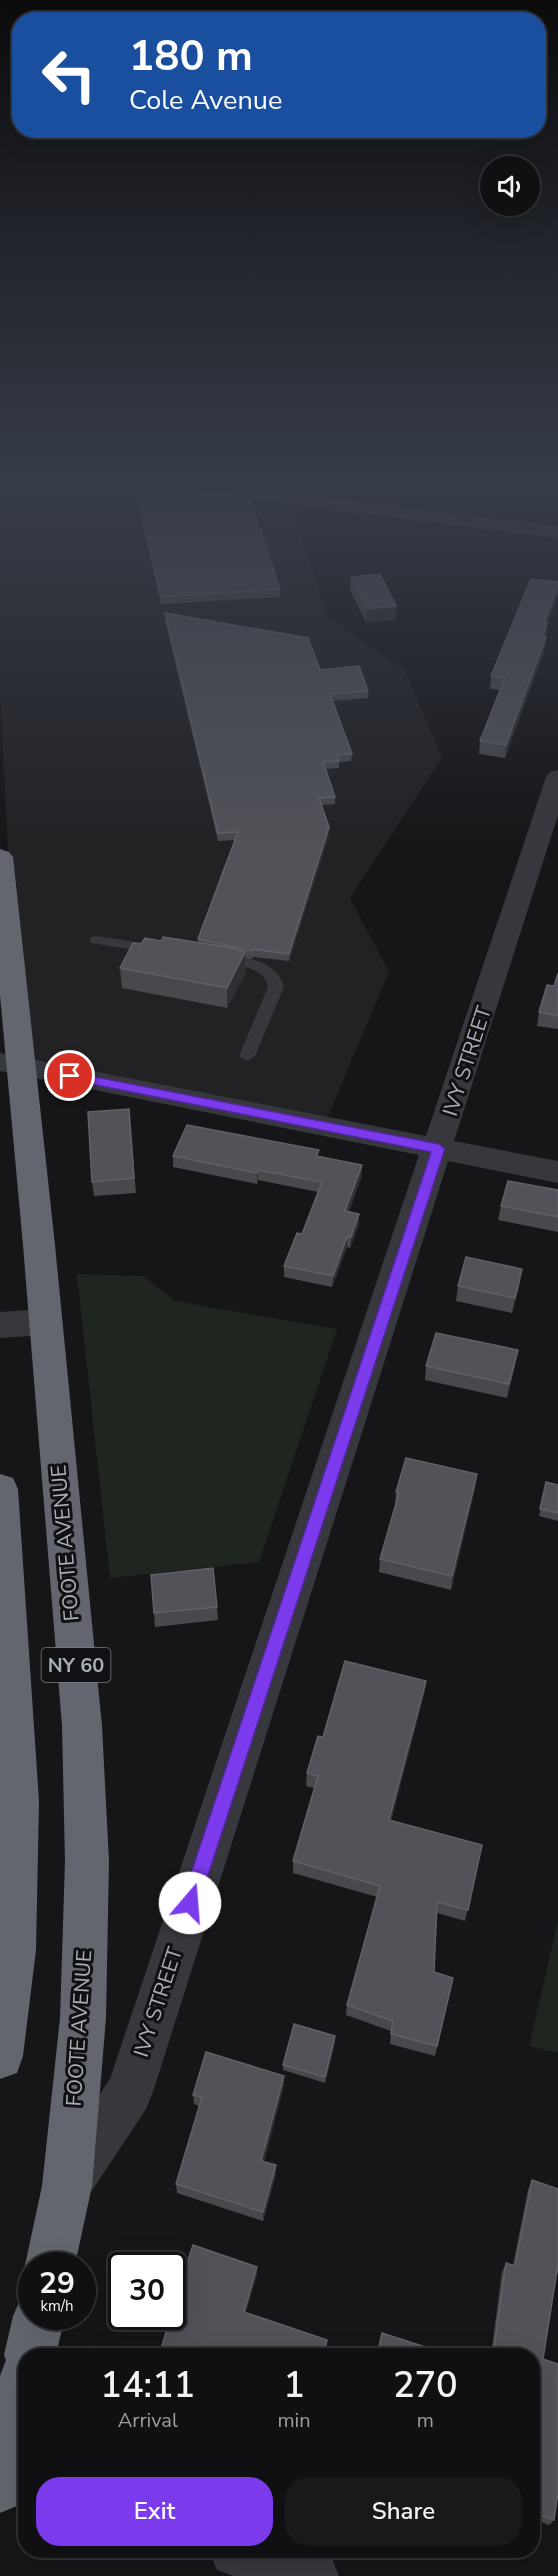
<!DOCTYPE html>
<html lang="en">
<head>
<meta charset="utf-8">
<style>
  body { margin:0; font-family:"Nunito Sans",sans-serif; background:#19191b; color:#f1f3f6; height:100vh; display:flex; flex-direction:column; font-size:22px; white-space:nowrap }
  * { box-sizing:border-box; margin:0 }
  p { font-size:20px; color:#9c9d9f }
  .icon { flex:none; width:33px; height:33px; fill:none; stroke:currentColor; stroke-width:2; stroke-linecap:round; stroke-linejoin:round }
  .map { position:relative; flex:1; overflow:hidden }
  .side { position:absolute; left:18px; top:2348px; width:522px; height:210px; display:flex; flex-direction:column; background:#101012; border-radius:24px; box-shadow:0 6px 24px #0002,0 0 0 2px #303032 }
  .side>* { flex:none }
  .top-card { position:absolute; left:12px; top:12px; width:534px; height:126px; border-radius:24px; box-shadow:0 6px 24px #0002,0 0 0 2px #303032; background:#1a4fa0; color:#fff; overflow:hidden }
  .tools { position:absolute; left:480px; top:156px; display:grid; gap:12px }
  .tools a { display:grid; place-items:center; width:60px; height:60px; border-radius:50%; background:#101012; box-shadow:0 6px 24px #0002,0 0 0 2px #303032; font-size:30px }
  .speed { position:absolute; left:18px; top:2252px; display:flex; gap:12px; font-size:30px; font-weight:700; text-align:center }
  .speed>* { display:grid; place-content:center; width:78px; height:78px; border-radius:50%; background:#101012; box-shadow:0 6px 24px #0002,0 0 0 2px #303032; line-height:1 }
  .speed small { font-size:15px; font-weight:400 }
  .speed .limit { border:3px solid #111; border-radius:9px; background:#fff; color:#111 }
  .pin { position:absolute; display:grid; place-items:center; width:51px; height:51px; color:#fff; margin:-26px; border:3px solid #fff; border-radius:50%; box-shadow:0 2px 6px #0007 }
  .me { position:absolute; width:66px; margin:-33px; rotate:18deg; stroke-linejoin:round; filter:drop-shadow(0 0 4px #0008) }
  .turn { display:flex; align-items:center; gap:21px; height:126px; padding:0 18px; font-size:27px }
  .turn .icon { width:78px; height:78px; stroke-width:2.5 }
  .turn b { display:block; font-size:42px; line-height:51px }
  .eta { display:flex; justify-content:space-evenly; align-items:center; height:102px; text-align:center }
  .eta b { font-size:36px; font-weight:600; line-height:42px }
  .button { display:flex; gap:12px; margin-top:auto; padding:12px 18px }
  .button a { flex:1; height:69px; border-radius:24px; background:#7c3aed; color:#fff; font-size:24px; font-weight:600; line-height:69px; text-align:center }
  .button a+a { background:#19191b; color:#f1f3f6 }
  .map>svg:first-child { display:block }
  .built { fill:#222225 }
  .green { fill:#1e261f }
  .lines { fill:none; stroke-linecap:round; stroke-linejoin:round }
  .lane { fill:#37383d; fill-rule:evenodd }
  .street { fill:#37383d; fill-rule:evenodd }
  .highway { fill:#63666e; fill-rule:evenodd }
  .wall { fill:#47494d }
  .shaded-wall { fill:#2f3033 }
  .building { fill:#525359; stroke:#5f6168; stroke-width:1.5 }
  .route { fill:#7c3aed; stroke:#51269a; stroke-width:1.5 }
  .labels { text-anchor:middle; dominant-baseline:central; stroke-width:6; stroke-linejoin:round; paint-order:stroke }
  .shield { fill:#111113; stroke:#7b7e86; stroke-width:1.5 }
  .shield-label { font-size:20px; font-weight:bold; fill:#a8adb8 }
  .street-label { font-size:21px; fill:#a8adb8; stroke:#111113 }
</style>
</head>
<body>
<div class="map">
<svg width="558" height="2576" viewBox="0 0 558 2576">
  <rect width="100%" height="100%" fill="#161618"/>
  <!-- built -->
  <path class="built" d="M0 484H108L291 505 328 617 405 671 442 757 350 898 389 972 324 1126 19 1066 0 692Z"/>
  <!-- green -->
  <path class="green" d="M77 1274 143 1276 175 1301 337 1329 259 1562 110 1578Z
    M558 1921V2053L529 2046Z"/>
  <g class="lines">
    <!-- lane -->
    <path class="lane" d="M96 936 156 945 163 949 156 953 91 943 89 940 91 937Z
      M222 954C246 957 277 960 284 987L255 1056 247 1061 239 1056 268 987C263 964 235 967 217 962L215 959 217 956Z"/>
    <!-- street -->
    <path class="street" d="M166 484H222L558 526V538L175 490 168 488Z
      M558 770V815L454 1141 558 1161V1183L448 1161 153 2092 146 2109 89 2195 72 2202 55 2195 48 2178 55 2161 110 2079 419 1155 0 1071V1053L426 1136 546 777 550 772Z
      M45 1309 57 1313 62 1322 57 1331 45 1335 0 1338V1312Z
      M209 2550H316L331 2556 339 2576H233L217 2570Z"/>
    <!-- highway -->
    <path class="highway" d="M0 849 9 852 13 857 55 1245 102 1726 109 1861 106 2018 92 2186 75 2265H32V2281L25 2265 42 2186 60 2018 65 1861 62 1726 23 1245 0 995Z
      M0 1474 13 1478 18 1489 39 1801 36 1950 23 2056 17 2073 0 2079Z
      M32 2293V2316H65L56 2355H26V2490L19 2505 0 2513V2376L6 2360 4 2355 13 2316 21 2298Z"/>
  </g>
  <!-- wall -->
  <path class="wall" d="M133 484H165L163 487 280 589V597L161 604Z
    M351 577 396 606V620L366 622 350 590Z
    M165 613 320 670 368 691V698L332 701 352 754 351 761 339 762V768L326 769 335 797V804L322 805 329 835 289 961 253 957 252 959 245 958 246 972 227 1008 122 988 120 968 141 944 161 941 198 942V939L235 840 218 841 165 620Z
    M547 625 545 649 505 758 479 754 480 741 500 690 490 689 491 676Z
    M558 973V1029L537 1026 539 1012 554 986Z
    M129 1109 136 1193 94 1196 92 1182Z
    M319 1150 318 1156 362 1175 349 1211 359 1214V1224L350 1248 347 1247 332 1287 284 1277V1266L302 1234 318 1192 258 1180 257 1184 173 1167V1156Z
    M558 1190V1232L498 1220 501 1206Z
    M520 1283 512 1313 456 1301 458 1286Z
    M515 1365 507 1398 425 1380 426 1366Z
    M477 1474 475 1488 451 1590 379 1572 380 1559 396 1506H395L396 1492Z
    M546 1482 558 1485V1521L539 1516Z
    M151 1575 217 1607 218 1620 155 1627Z
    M426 1681 424 1694 391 1821 482 1845 465 1921 437 1913 434 1972 453 1978 435 2056 390 2044 391 2031 346 2015 347 2005 377 1897 293 1873V1861L314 1788 306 1786 307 1773 323 1737Z
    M335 2042 325 2083 283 2070V2065Z
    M284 2076V2085L264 2161 276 2174 263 2221 177 2193 176 2184 199 2106 194 2104 193 2095Z
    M532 2180 558 2189V2274H556L543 2359 554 2520 549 2525 532 2519V2355H491L502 2272 506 2263 513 2265 528 2190Z"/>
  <!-- shaded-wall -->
  <path class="shaded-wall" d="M558 587V595L547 625 546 635 541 648 544 623Z
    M396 606V620L366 622 367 609Z
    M546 637 545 649 505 758 506 745Z
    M329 827V835L289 961V954Z
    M245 952 246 972 227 1008V988Z
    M362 1165V1175L345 1221V1211Z
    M258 1170V1180L257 1184V1173Z
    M359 1214V1224L350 1248 351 1237Z
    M347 1237V1247L332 1287 333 1276Z
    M522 1269 520 1283 512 1313 515 1298Z
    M518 1350 515 1365 507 1398 509 1384Z
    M477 1474 475 1488 451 1590 452 1576Z
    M426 1681 424 1694 388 1832 389 1820Z
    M335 2036V2042L325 2083V2077Z
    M284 2076V2085L262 2169 261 2161Z
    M276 2165V2174L263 2221V2212Z
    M257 2267V2275L244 2319V2312Z"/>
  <!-- building -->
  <path class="building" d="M134 484H159L157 486 250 498 280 589 161 597Z
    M380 574 396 606 367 609 351 577Z
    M531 579 558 582V587L544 623H547L543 635 546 637 506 745 480 741 505 678 491 676Z
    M165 613 308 638 320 670 359 666 368 691 330 694 352 754 337 755 339 761 323 762 335 797 319 798 329 827 289 954 253 949 252 951 198 939 238 832 218 833Z
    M163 937 232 948 245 952 227 988 120 968 133 943 141 944 145 938 161 941Z
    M558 973V1016L539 1012 547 985 554 986Z
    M129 1109 134 1178 92 1182 88 1112Z
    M187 1125 319 1150 316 1156 362 1165 345 1211 359 1214 351 1237H347L333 1276 284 1266 297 1233 302 1234 322 1182 258 1170 257 1173 173 1156Z
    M508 1181 558 1190V1217L501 1206Z
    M466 1257 522 1269 515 1298 458 1286Z
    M436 1333 518 1350 509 1384 426 1366Z
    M406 1458 477 1474 452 1576 380 1559 399 1493 396 1492Z
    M546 1482 558 1485V1513L540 1509Z
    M213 1568 217 1607 154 1613 151 1575Z
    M345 1661 426 1681 389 1820 482 1845 468 1910 437 1902 434 1972 453 1978 437 2046 391 2034 393 2021 347 2005 380 1886 293 1861 318 1776 307 1773 318 1736 323 1737Z
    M294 2024 335 2036 325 2077 283 2065Z
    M206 2052 284 2076 261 2161 276 2165 263 2212 176 2184 202 2097 193 2095Z
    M532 2180 558 2189V2264L543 2359 558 2364V2492L554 2520 532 2512V2355H493L506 2263 515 2266Z
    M193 2245 257 2267 244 2312 327 2340 324 2355H159L171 2316H172V2310Z
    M382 2333 450 2355H377Z"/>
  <!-- sky -->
  <linearGradient id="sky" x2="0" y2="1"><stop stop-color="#0c0c0d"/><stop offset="0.57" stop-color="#363c48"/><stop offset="1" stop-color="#363c48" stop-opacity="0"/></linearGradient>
  <rect width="558" height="845" fill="url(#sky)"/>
  <!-- route -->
  <path class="route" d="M70 1072 439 1144 445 1149 199 1903 197 1910 190 1912 184 1910 181 1903 431 1152 66 1079 64 1076Z"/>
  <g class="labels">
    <!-- shield labels -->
    <rect class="shield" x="41.5" y="1648" width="69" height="34" rx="4.5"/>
    <g class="shield-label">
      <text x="76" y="1665">NY 60</text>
    </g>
    <!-- street labels -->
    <g class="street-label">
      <text transform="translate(467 1061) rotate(-72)">IVY STREET</text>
      <text transform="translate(65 1543) rotate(-95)">FOOTE AVENUE</text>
      <text transform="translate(158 2002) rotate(-72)">IVY STREET</text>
      <text transform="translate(79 2028) rotate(-86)">FOOTE AVENUE</text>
    </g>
  </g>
</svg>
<div class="tools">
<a><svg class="icon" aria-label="sound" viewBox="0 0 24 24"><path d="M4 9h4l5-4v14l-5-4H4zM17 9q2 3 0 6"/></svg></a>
</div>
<div class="speed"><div>29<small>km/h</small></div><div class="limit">30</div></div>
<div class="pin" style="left:70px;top:1076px;background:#d93025"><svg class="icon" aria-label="arrive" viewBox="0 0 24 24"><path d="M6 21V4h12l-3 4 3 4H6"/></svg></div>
<svg class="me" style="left:190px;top:1903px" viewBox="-20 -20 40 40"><circle r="19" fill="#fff"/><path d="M0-13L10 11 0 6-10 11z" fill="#7c3aed"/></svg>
<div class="top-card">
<div class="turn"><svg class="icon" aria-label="left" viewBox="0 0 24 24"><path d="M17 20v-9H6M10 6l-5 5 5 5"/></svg><div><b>180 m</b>Cole Avenue</div></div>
</div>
<section class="side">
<div class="eta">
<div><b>14:11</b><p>Arrival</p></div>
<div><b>1</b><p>min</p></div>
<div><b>270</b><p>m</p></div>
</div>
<div class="button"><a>Exit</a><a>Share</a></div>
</section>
</div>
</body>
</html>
